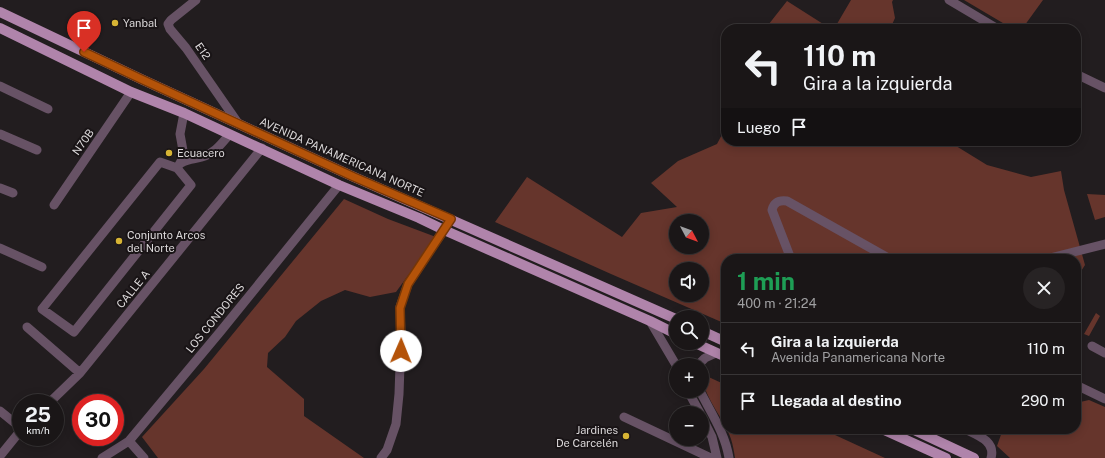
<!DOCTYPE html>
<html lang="es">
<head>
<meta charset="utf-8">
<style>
  body { margin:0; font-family:"Public Sans",sans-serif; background:#272324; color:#f1f3f6; height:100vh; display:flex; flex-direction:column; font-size:15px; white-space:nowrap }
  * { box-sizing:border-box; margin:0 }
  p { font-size:13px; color:#9f9fa1 }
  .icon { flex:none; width:22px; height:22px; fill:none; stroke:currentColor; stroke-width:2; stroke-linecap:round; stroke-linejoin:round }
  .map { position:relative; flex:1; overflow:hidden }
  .details { position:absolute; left:721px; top:254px; width:360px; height:180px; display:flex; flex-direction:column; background:#1a1617; border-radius:16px; box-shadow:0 2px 10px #0003,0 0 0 1px #383536 }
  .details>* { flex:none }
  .banner { position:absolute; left:721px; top:24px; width:360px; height:122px; border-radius:16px; box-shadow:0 2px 10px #0003,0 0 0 1px #383536; background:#1a1617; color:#f1f3f6; overflow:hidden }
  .needle { width:26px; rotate:131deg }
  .tools { position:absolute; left:669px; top:214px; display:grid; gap:8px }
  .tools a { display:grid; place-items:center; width:40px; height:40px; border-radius:50%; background:#1a1617; box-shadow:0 2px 10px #0003,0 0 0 1px #383536; font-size:20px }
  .speed { position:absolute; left:12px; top:394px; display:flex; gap:8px; font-size:20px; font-weight:700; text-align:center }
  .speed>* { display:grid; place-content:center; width:52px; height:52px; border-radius:50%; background:#1a1617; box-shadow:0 2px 10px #0003,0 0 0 1px #383536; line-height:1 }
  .speed small { font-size:10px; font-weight:400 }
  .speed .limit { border:6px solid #d22; background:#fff; color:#111 }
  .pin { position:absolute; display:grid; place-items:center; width:34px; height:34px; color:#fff; margin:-41px -17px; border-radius:50% 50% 50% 0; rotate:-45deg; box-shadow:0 0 4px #0007 }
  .pin .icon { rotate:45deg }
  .me { position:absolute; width:44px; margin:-22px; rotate:1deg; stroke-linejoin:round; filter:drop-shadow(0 0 3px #0008) }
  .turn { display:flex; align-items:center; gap:14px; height:84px; padding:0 16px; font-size:18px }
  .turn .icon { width:52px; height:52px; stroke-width:2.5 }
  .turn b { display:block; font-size:28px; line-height:34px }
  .then { display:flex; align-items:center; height:38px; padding:0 16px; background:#0003; gap:8px; font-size:15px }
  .round { display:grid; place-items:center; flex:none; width:42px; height:42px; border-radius:21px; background:#272324 }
  .head { display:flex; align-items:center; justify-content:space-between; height:68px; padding:0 16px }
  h1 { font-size:24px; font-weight:700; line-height:30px; color:#1e9e55 }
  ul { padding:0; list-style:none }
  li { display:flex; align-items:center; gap:12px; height:52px; padding:0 16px; border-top:1px solid #383536 }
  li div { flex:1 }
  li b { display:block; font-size:15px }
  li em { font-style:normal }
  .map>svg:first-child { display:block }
  .green { fill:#66352c; fill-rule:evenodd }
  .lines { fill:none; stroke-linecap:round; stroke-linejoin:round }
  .minor { stroke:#675265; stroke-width:9 }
  .primary { stroke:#b084ab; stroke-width:10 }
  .route-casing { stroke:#753606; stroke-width:10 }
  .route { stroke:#b45309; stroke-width:7 }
  .poi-dot { fill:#d7b434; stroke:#191416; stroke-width:1.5 }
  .labels { text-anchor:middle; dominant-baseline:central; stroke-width:4; stroke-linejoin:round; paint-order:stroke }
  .poi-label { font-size:11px; fill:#dcd9da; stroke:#191416; text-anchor:start }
  .street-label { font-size:11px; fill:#dcd9da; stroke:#191416 }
</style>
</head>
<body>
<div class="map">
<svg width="1105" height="458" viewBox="0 0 1105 458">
  <rect width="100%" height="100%" fill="#221d1f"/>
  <!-- green -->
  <path class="green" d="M851 0H893L892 2 895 18 890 29H834Z
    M964 0H1043L1022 29H1013Z
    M787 1 831 29H765Z
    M726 127V141H948L987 165 1031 177 1061 171 1064 190 1085 265 1076 279V259H726V324L611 274 495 222 527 177 622 237 641 213 677 207 651 183 678 161 717 144ZM676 221H702V247H676ZM676 269H702V295H676Z
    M1087 194 1105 195V217L1095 220Z
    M344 199 388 219 436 237 396 292 370 297 345 290 321 301 296 321 285 337 268 353 267 367 304 399V416L364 458H158L142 437 204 369Z
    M1096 313 1100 316 1089 336 1084 334Z
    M702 374 726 385V429H822L885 458H735C734 452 733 445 731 439 725 420 702 395 702 374Z
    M1089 400 1105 407V458H1010L997 446 1003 429H1076V402H1080Z"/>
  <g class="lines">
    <!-- minor -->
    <path class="minor" d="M196 0 171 20 168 24 170 29 186 48 238 123
      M949 0 998 29
      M1076 74 1105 88
      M0 86 48 109
      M0 134 37 150
      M160 162 177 168 191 185 74 332 42 309Z
      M181 163C188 159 195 159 202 157 214 154 222 143 229 135
      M179 165 184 156 180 134 184 113
      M0 188 13 193
      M54 205 131 92
      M0 248 42 267
      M791 259 772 210C774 202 779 200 787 201L890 259
      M1046 259 1105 244
      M650 321 676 365
      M27 327 80 373
      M1092 346 1105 353
      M698 365 705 358 716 353
      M1076 385 1105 399
      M688 391 700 413
      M700 391C711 413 725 433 729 458
      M49 403 80 373 262 148
      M0 411 21 428
      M624 417 711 458
      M702 417 712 437 717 458
      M965 429C977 435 996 441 991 458
      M129 441 144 458
      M0 456 21 430
      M102 458 129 441 220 332 339 185
      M381 458 387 450 396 424 399 394 401 337 400 307 408 284 451 219"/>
    <!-- primary -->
    <path class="primary" d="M0 12 141 79 354 177 676 319
      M0 28 131 92 184 113 339 185 419 218 444 230 650 321 676 334
      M702 331 726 342
      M695 343 726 357
      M882 429 946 458
      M912 429 974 458"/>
  </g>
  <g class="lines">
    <defs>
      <path id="route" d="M84 52 141 79 354 177 451 219 408 284 400 308 401 351"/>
    </defs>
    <!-- route casing -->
    <use href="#route" class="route-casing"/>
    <!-- route -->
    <use href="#route" class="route"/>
  </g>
  <!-- markers -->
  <g class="poi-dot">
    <circle cx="115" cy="23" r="4"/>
    <circle cx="169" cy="153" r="4"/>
    <circle cx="119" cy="241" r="4"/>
    <circle cx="626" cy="436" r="4"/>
  </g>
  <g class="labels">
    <!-- poi labels -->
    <g class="poi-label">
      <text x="123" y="23">Yanbal</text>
      <text x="177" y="153">Ecuacero</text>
      <text x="127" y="235">Conjunto Arcos<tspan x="127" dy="13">del Norte</tspan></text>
      <text x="618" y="430" text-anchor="end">Jardines<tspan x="618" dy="13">De Carcelén</tspan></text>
    </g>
    <!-- street labels -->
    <g class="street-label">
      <text transform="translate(203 51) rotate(55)">E12</text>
      <text transform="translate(83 142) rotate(-55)">N70B</text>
      <text transform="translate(342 157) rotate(24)">AVENIDA PANAMERICANA NORTE</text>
      <text transform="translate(133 289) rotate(-51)">CALLE A</text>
      <text transform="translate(215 318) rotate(-51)">LOS CONDORES</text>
    </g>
  </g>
</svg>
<div class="tools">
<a><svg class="needle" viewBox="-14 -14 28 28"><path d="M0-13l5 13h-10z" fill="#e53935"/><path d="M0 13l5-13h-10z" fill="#9f9fa1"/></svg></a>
<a><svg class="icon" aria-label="sound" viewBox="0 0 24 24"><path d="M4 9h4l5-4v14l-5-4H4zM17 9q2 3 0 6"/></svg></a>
<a><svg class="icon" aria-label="search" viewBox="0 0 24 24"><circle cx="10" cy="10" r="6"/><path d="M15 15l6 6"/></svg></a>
<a>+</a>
<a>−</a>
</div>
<div class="speed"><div>25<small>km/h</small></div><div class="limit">30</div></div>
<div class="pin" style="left:84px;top:52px;background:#d93025"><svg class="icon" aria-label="arrive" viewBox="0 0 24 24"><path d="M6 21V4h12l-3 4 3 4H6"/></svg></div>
<svg class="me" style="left:401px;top:351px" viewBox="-20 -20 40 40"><circle r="19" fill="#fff"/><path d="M0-13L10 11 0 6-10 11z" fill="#b45309"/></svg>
<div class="banner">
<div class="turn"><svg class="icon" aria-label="left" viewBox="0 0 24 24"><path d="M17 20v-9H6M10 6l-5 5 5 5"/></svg><div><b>110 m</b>Gira a la izquierda</div></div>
<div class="then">Luego<svg class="icon" aria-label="arrive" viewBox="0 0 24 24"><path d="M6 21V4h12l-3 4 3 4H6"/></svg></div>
</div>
<section class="details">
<div class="head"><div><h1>1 min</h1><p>400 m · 21:24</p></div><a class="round"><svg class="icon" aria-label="close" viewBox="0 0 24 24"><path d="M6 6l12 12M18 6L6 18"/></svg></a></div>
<ul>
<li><svg class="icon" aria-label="left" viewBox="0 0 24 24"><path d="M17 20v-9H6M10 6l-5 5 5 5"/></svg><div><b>Gira a la izquierda</b><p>Avenida Panamericana Norte</p></div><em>110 m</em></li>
<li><svg class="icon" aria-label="arrive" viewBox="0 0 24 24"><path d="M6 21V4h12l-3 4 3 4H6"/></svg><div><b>Llegada al destino</b></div><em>290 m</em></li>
</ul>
</section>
</div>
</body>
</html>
